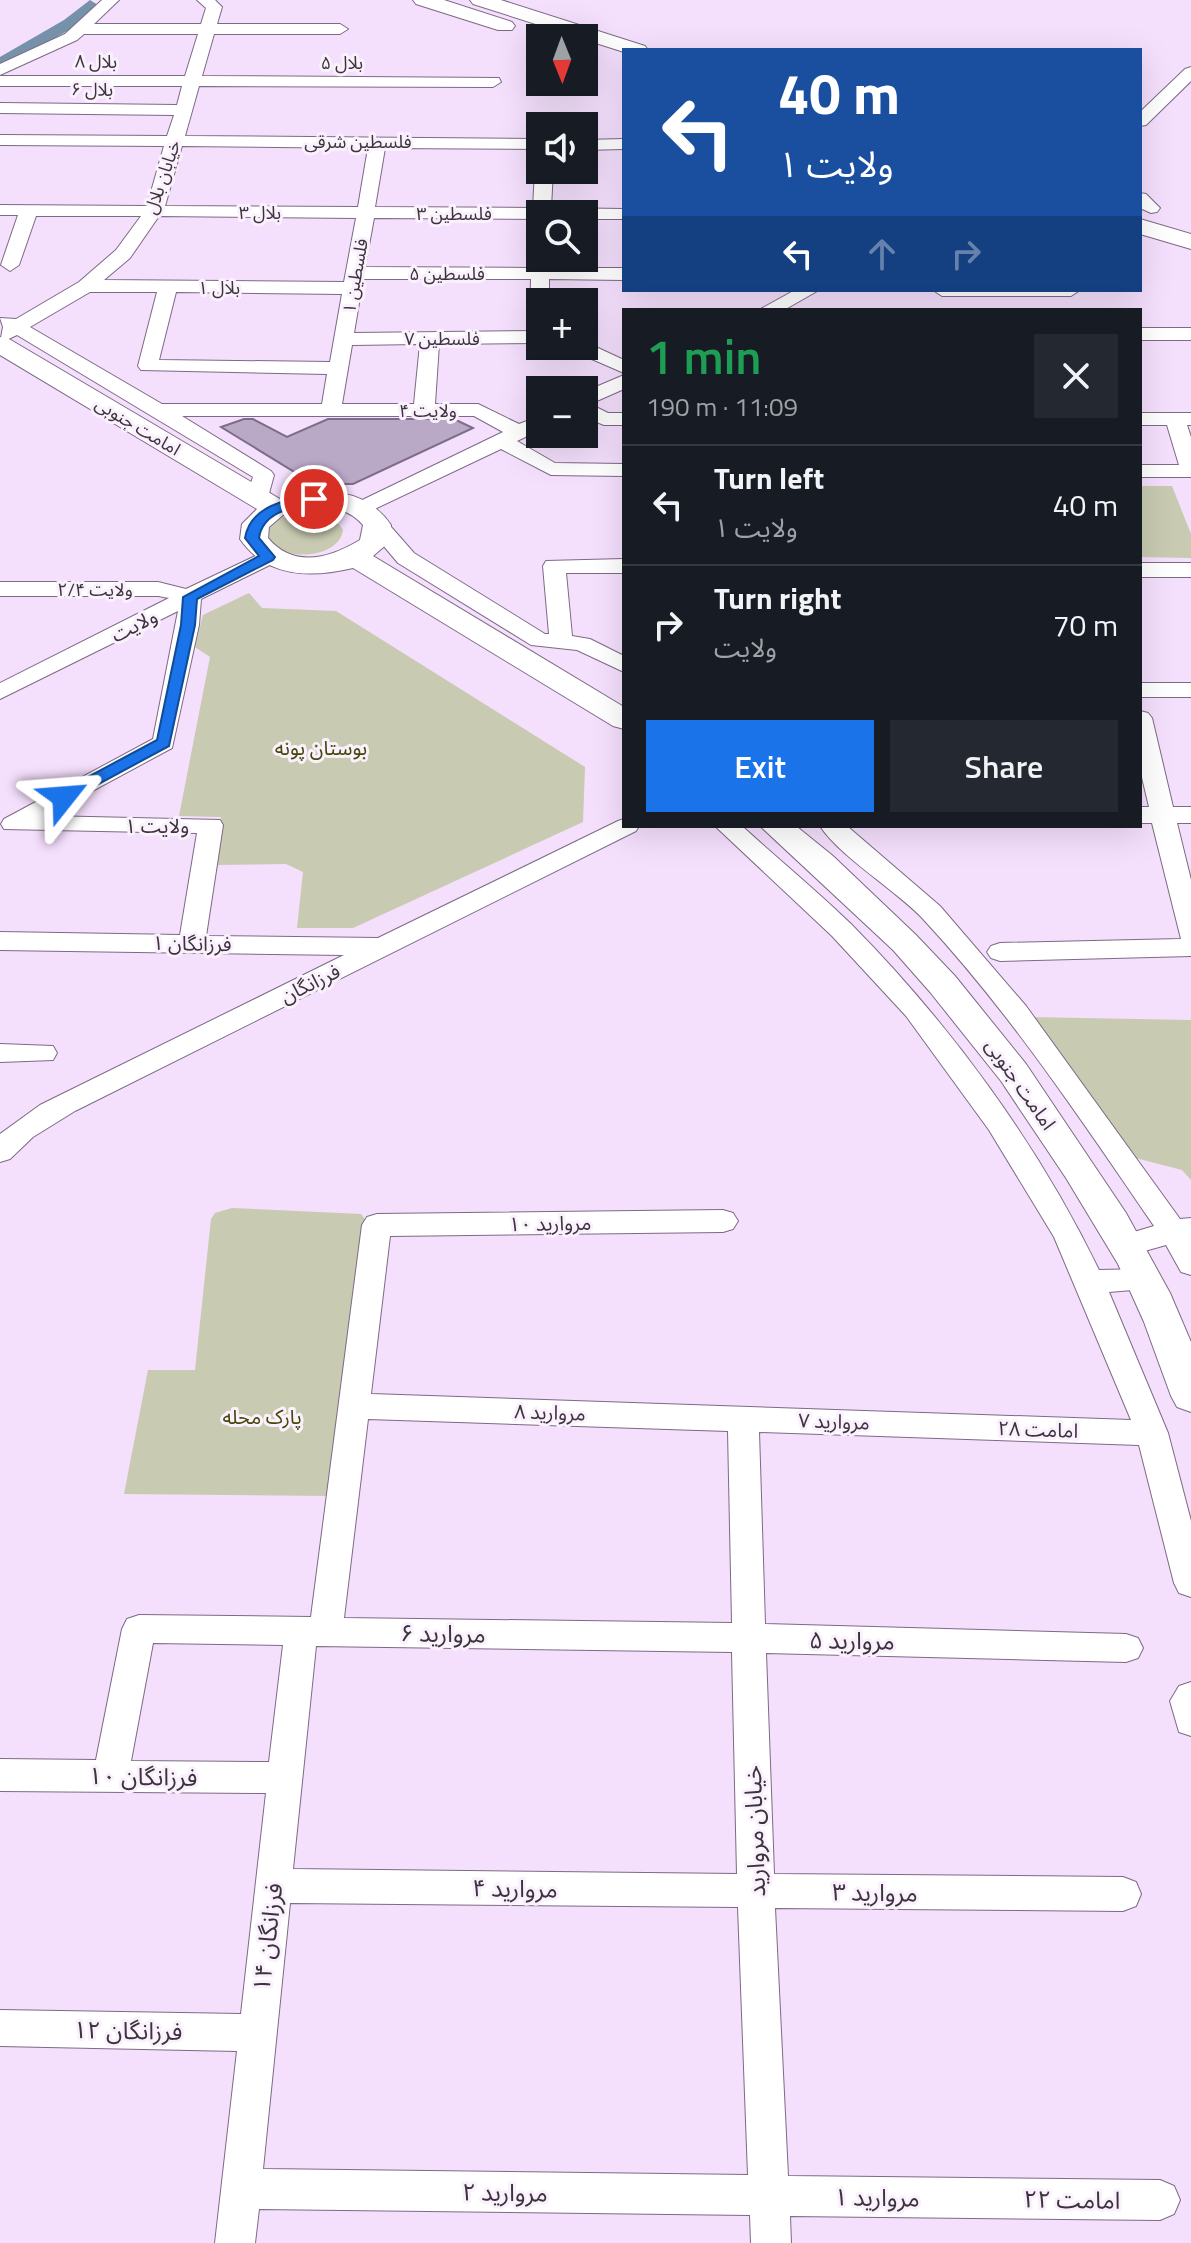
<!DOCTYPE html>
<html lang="en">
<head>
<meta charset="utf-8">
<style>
  body { margin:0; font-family:"Titillium Web","Noto Sans Arabic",sans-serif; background:#242831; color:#f1f3f6; height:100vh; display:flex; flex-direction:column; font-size:30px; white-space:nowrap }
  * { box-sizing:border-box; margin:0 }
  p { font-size:26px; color:#9ea1a6 }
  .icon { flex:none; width:44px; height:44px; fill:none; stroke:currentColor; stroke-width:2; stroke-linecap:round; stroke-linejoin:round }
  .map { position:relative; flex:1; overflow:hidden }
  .side { position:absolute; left:622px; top:308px; width:520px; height:520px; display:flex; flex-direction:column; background:#171b24; border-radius:0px; box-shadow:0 8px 32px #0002 }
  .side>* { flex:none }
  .hud { position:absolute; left:622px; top:48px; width:520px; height:244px; border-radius:0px; box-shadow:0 8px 32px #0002; background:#1a4fa0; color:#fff; overflow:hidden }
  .needle { width:52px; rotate:179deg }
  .tools { position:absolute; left:526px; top:24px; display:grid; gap:16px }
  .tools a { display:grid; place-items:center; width:72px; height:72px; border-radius:0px; background:#171b24; box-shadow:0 8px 32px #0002; font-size:40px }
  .pin { position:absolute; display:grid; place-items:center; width:68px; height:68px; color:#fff; margin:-34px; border:4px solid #fff; border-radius:50%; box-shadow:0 2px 8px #0007 }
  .me { position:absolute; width:88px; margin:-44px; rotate:62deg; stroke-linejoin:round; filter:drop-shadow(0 0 6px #0008) }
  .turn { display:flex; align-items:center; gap:28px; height:168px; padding:0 24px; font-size:36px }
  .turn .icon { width:104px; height:104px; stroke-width:2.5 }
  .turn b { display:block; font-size:56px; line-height:68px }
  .lanes { display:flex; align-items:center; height:76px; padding:0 24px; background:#0003; justify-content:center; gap:40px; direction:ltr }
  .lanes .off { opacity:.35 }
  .round { display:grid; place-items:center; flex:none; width:84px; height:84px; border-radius:0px; background:#242831 }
  .summary { display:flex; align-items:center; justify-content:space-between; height:136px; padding:0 24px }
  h1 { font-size:48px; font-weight:600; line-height:60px; color:#1e9e55 }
  .primary-button { display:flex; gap:16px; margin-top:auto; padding:16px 24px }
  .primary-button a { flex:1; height:92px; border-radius:0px; background:#1a73e8; color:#fff; font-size:32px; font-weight:600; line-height:92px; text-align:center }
  .primary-button a+a { background:#242831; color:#f1f3f6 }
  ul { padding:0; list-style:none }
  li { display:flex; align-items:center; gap:24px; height:120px; padding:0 24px; border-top:2px solid #363941 }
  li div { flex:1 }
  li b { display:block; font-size:30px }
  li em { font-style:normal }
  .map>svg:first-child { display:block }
  .green { fill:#c8cab1 }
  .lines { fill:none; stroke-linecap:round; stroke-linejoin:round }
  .canal { fill:#7691aa; fill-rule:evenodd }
  .building { fill:#baa8c7; stroke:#7d6d88; stroke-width:2 }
  .minor-casing { stroke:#7d6a84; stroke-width:2 }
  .major-casing { stroke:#7d6a84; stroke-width:2 }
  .minor { fill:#fff; fill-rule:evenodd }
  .major { fill:#fff; fill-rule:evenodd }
  .route { fill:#1a73e8; stroke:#114b97; stroke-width:2 }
  .labels { text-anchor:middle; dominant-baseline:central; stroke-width:6; stroke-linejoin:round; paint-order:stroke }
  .far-street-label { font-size:18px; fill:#3b333e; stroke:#faf1fd }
  .street-label { font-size:20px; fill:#3b333e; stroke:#faf1fd }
  .park-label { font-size:20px; fill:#454709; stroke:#faf1fd }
  .near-street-label { font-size:24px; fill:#3b333e; stroke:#faf1fd }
</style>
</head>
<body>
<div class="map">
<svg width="1191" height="2243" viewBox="0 0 1191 2243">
  <rect width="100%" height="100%" fill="#f4dffc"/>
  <!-- green -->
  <path class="green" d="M1140 486H1172L1191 534V558L1140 557Z
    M298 513C315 512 334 513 343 530 340 555 297 560 278 549 272 546 269 540 266 535 271 520 284 516 298 513Z
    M249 593 262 608 336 611 585 767 583 822 353 928H297L303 872 286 864 213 865 221 817 179 816 210 657 195 647 203 615Z
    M1029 1017 1191 1020V1180L1182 1170 1132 1157Z
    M232 1208 361 1214 366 1221 333 1496 124 1494 148 1370H195L211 1219 215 1213Z"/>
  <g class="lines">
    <!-- canal -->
    <path class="canal" d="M90 0 98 5 76 26 0 69V57L64 20Z"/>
  </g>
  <!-- building -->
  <path class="building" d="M244 419H253L287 437 328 419H454L473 428 353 484H314L221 427Z"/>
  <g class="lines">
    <defs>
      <path id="minor" d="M102 0H119L94 24H201L206 8 197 0H215L222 7 217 24H340L348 29 340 34H214L202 76 499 78 501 82 493 87 199 86 185 136 540 139V149L385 148 375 207 533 208 535 170 540 166V170H553L551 208 624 209V219H584V214H540V219L374 218 365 267 531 268V252L540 246V258H549V268H624V280L549 279V302H540V322L530 316 531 279H363L354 333 540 331V343L439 344 435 404H478L519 424 540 416V430L517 441 555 463 624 464V476L551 475 501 449 362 515 354 514 351 509 354 504 503 432 474 416H182L271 471 274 475 268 497 257 503 246 497 253 477 17 335 0 343 3 327 0 318 16 319 79 282 116 250 141 216H36L19 265 10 271 1 265 18 215H0V205L147 206 164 146 0 145V135L167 136 174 115 0 113V103L177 105 182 86H0V76H185L198 34H84L77 40 0 75V64L65 34ZM182 146 368 148 358 207 165 206ZM159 216 356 218 344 282 104 280 130 258ZM90 292H157L138 366 141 370 327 374 322 404H162L30 327ZM176 292 342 294 330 362 159 360ZM420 344 414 404H342L352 345Z
        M1191 67V81L1146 125 1140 126V112L1185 69Z
        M624 139V149L584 150V140Z
        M1140 193 1146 194 1160 208 1157 212 1151 213 1140 208Z
        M795 290H819L784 310H759Z
        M933 290H1080L1071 296H942Z
        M1140 328H1191V340H1140Z
        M585 342 624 360V373L571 350 568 346H584Z
        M624 375V389L590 404 608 413H624V425H604L584 417V392Z
        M1140 413H1191V425H1187L1191 437V477H1140V465H1179L1167 425H1140Z
        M377 519 385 520 414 553 545 634H549L543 566 546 561 624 559V573H566L572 636 590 639 624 656V672L577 650 531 645 398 563 366 525Z
        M268 550 279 557 276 562 201 599 199 625 172 748 46 816 220 820 223 825 206 936 378 938 618 821 624 819V826H639L636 831 75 1111 33 1137 10 1159 0 1162V1134L40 1105 344 955 0 950V932L180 935 197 833 4 829 1 824 4 819 153 739 178 611 0 699V683L169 598 158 596H0V582H158L186 589Z
        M1140 563H1191V577H1140Z
        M1140 683H1191V697H1140Z
        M1140 711 1148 713 1152 718 1173 807H1191V823H1177L1191 880V956L1000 961 991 958 987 952 991 946 1000 943 1181 939 1152 823H1140V807H1149L1140 769Z
        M715 826H742C778 859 816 890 851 924 950 1024 1038 1144 1099 1270L1145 1269 1156 1272 1160 1280 1156 1288 1109 1292 1168 1433 1191 1521V1597L1179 1593 1174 1583 1139 1445 759 1432 765 1624 1126 1634 1138 1638 1143 1648 1138 1658 1126 1662 766 1653 774 1874 1123 1877 1136 1882 1141 1894 1136 1906 1123 1911 775 1908 788 2176 1160 2180 1174 2186 1180 2200 1174 2214 1160 2220 790 2216 791 2243H751L750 2215 259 2209 255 2243H215L237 2051 0 2046V2010L241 2014 266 1793 0 1791V1759L96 1760 122 1629 127 1619 139 1615 311 1617 362 1225 367 1217 377 1214 723 1210 733 1213 738 1221 733 1229 723 1232 390 1236 371 1394 1131 1420 1054 1237 989 1130 906 1016 832 936ZM368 1419 728 1431 732 1623 344 1618ZM153 1643 283 1645 269 1762 131 1761ZM316 1646 732 1652 737 1874 293 1869ZM290 1903 738 1907 748 2175 263 2169Z
        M820 826H847L940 906 1026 1006 1180 1219 1191 1218V1275L1181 1272 1166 1245 1127 1256 1117 1253 1112 1245 1117 1237 1154 1226C1082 1121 1011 1014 924 920 896 890 840 857 820 826Z
        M0 1044 53 1046 57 1053 53 1060 0 1062Z
        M1191 1682V1736L1179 1732 1170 1701 1179 1686Z"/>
      <path id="major" d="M413 0H444L512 22 515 26 512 30H498L416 4Z
        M470 0H501L645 46 648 50 624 52 473 4Z
        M1140 219 1191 234V249L1140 234Z
        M0 337 9 339 280 499C321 488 364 486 391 525L387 544 373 556 624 707V729L613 726 353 568C311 578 267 578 240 539L242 524 257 509 0 355ZM312 507C333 507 349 509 363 525L360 540C330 558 294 569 268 538L269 527 283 515Z
        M760 826H796L833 856 916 935 955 976 1026 1064 1126 1213 1170 1293 1191 1342V1412L1177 1407 1171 1396 1144 1322 1118 1264 1066 1178 1001 1081 930 992 893 950Z"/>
    </defs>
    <!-- minor casing -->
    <use href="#minor" class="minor-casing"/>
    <!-- major casing -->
    <use href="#major" class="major-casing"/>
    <!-- minor -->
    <use href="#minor" class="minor"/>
    <!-- major -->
    <use href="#major" class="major"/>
  </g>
  <!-- route -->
  <path class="route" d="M314 495 321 499 319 502C296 507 263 510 259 538L275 557 273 560 197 599 195 625 169 746 69 800H58V793L157 740 181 625 183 597 259 556 245 538C250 506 287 499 314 495Z"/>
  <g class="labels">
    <!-- far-street labels -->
    <g class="far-street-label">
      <text transform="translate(96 61) rotate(1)">بلال ۸</text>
      <text x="342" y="62">بلال ۵</text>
      <text transform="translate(92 89) rotate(1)">بلال ۶</text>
      <text x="358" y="141">فلسطین شرقی</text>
      <text transform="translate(162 177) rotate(-71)">خیابان بلال</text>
      <text x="260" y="212">بلال ۳</text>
      <text x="454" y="213">فلسطین ۳</text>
      <text x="447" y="273">فلسطین ۵</text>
      <text transform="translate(355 276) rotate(-80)">فلسطین ۱</text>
      <text x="219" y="287">بلال ۱</text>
      <text x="442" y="338">فلسطین ۷</text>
      <text x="428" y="410">ولایت ۴</text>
      <text transform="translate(138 426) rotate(31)">امامت جنوبی</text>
      <text x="95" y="589">ولایت ۲/۴</text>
    </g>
    <!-- street labels -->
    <g class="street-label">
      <text transform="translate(134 625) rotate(-27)">ولایت</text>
      <text x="157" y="825">ولایت ۱</text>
      <text transform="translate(192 943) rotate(1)">فرزانگان ۱</text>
      <text transform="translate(310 983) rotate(-26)">فرزانگان</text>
      <text transform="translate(1021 1084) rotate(55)">امامت جنوبی</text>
      <text transform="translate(550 1223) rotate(-1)">مروارید ۱۰</text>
      <text transform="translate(550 1412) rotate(2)">مروارید ۸</text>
      <text transform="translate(834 1421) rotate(2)">مروارید ۷</text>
      <text transform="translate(1038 1429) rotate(2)">امامت ۲۸</text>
    </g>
    <!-- park labels -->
    <g class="park-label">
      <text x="321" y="747">بوستان پونه</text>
      <text x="262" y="1416">پارک محله</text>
    </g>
    <!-- near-street labels -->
    <g class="near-street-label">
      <text transform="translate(443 1633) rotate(1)">مروارید ۶</text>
      <text transform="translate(852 1640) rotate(1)">مروارید ۵</text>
      <text transform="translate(143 1776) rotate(1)">فرزانگان ۱۰</text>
      <text transform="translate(754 1831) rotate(-92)">خیابان مروارید</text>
      <text transform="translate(515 1888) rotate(1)">مروارید ۴</text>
      <text transform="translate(875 1892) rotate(1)">مروارید ۳</text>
      <text transform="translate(267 1937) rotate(-83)">فرزانگان ۱۴</text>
      <text transform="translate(128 2030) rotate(1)">فرزانگان ۱۲</text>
      <text transform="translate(505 2192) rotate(1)">مروارید ۲</text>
      <text transform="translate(877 2197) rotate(1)">مروارید ۱</text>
      <text transform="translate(1072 2199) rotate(1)">امامت ۲۲</text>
    </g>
  </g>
</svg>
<div class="tools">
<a><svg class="needle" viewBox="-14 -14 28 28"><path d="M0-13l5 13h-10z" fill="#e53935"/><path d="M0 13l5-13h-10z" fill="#9ea1a6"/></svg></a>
<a><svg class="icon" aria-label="sound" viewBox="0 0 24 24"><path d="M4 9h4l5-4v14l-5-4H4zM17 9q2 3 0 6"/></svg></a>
<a><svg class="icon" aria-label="search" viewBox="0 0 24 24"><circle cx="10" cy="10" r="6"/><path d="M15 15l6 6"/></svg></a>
<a>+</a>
<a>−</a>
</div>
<div class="pin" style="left:314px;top:499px;background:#d93025"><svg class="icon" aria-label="arrive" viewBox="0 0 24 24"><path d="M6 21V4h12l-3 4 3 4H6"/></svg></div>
<svg class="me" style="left:64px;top:797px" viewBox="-20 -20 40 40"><path d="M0-17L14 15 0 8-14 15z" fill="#1a73e8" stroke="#fff" stroke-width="4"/></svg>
<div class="hud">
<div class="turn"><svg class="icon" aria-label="left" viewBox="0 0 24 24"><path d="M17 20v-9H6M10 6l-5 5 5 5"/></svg><div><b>40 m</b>ولایت ۱</div></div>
<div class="lanes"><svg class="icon" aria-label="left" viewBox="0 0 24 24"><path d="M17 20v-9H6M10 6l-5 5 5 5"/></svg><svg class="icon off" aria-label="ahead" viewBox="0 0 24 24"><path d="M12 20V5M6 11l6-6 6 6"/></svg><svg class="icon off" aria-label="right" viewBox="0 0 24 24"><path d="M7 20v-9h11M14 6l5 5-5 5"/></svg></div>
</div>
<section class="side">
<div class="summary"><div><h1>1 min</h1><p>190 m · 11:09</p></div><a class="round"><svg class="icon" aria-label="close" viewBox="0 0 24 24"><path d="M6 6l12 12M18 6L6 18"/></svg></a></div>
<ul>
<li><svg class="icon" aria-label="left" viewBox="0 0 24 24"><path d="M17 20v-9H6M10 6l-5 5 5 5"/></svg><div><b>Turn left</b><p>ولایت ۱</p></div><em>40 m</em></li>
<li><svg class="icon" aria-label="right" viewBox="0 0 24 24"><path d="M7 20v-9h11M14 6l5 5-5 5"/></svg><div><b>Turn right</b><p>ولایت</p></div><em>70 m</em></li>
</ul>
<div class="primary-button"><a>Exit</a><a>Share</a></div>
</section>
</div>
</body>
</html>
